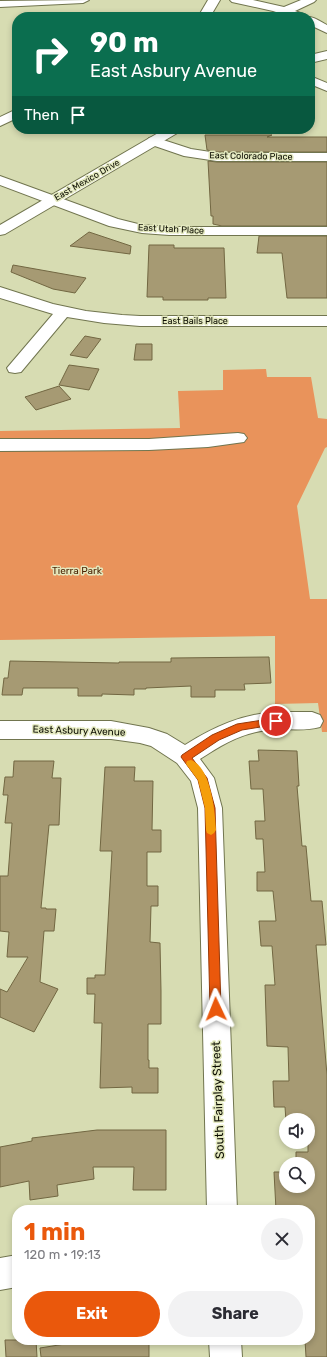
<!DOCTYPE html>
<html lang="en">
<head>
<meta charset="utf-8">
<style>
  body { margin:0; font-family:Rubik,sans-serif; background:#f2f2f3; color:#2b2b33; height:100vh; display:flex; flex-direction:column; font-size:15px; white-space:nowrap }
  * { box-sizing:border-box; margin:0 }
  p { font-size:13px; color:#7c7c81 }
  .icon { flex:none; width:22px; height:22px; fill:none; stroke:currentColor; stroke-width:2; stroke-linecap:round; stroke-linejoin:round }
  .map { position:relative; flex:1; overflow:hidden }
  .panel { position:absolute; left:12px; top:1205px; width:303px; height:140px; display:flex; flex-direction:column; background:#fff; border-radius:16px; box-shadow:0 2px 6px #0003 }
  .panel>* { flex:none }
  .banner { position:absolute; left:12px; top:12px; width:303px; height:122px; border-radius:16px; box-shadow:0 2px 6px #0003; background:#0b6e4f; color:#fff; overflow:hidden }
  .fabs { position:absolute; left:279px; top:1113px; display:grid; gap:8px }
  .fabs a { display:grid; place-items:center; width:36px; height:36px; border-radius:50%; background:#fff; box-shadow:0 2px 6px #0003; font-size:20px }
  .pin { position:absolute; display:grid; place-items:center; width:34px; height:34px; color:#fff; margin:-17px; border:2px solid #fff; border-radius:50%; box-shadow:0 1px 4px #0007 }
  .me { position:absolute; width:44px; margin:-22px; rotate:358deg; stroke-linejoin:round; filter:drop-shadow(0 0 3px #0008) }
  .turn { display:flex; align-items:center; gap:14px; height:84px; padding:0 12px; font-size:18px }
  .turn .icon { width:52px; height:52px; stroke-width:2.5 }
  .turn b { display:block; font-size:28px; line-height:34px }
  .then { display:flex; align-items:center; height:38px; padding:0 12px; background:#0003; gap:8px; font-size:15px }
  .round { display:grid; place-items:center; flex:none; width:42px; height:42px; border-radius:21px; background:#f2f2f3 }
  .headline { display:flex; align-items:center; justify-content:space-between; height:68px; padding:0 12px }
  h1 { font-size:24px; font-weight:700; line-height:30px; color:#ea580c }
  .action { display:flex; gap:8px; margin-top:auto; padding:8px 12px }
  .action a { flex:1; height:46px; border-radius:24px; background:#ea580c; color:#fff; font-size:16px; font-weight:700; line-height:46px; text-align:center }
  .action a+a { background:#f2f2f3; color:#2b2b33 }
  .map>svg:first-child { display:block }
  .green { fill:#e9935b }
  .building { fill:#a69a73; stroke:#726742 }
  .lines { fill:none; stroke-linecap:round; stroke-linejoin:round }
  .minor-casing { stroke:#71754f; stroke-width:2 }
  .tertiary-casing { stroke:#71754f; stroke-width:2 }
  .minor { fill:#fff; fill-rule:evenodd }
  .tertiary { fill:#fff; fill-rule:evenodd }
  .route { fill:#ea580c; stroke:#983908 }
  .slow { fill:#f59e0b }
  .labels { text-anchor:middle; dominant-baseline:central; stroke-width:3; stroke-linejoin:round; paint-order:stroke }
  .far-street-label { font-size:9px; fill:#0b0c01; stroke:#e4e9bf }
  .park-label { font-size:10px; fill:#4c2404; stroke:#e4e9bf }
  .street-label { font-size:10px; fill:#0b0c01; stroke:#e4e9bf }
  .near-street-label { font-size:12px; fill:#0b0c01; stroke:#e4e9bf }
</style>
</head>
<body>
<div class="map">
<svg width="327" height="1357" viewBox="0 0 327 1357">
  <rect width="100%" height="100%" fill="#d7dcb2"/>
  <!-- green -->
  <path class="green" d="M266 369 267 377H311L318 418 327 419V447L325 448 297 506 310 599H327V732H322L318 703 275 704V636L0 640V431L180 428 178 391 223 390V370Z"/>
  <!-- building -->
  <path class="building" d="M205 135H272L267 137H327V152H217L207 150Z
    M208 161 217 162H327V226H222L213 224V216H211Z
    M89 232 131 246 130 254 70 246Z
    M259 236H327V298H287L282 253H257Z
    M149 245H174V248H224L226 298H208V300H163V297H147Z
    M13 265 86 278 75 293 53 289 11 272Z
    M85 336 101 339 87 358 70 355Z
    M136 344H152V360H134Z
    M69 365 99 369 89 390 59 385Z
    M59 386 71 399 36 410 25 397Z
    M269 657 271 683 244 684 245 690H215V697H191V686L146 688V689H134V695L102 694V696H78V688H23L22 695H2L4 678H8L10 661 119 663V662H171V658Z
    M258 750 297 751 299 786H297L302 846H306L311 901H322L326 945H316L327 1075V1357H306L305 1340H310V1210H276L274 1172H286V1186H308V1164H296V1152H308V1120H286V1121L285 1107H274L273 1081H289L288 1047 267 1046 265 985H275L272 946H261L259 921H276L273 891H257V872H265L263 839H256L255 821H265L263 789H251L249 761H259Z
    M14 761H54L52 778H61L59 825H49L41 908H46V909H56L54 931H44L40 982 58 989 34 1032 0 1017V989L7 992 28 957H7L9 932 0 931V876H8L12 823H5L8 795H3L5 777H13Z
    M105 767H135L134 781H153L152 830H161V852H147V886H158V906H151L150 942 160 943 161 991V1024H148V1060H149V1068H158V1093H132V1087L100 1088 102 1023H94L95 994H87V978H95V975H105L112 851H100Z
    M97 1130H166V1190H133L134 1167H93L94 1179 57 1185 58 1196 30 1200 29 1181 0 1187V1147L32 1141V1138Z
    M5 1340H36L37 1357H6Z
    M90 1340H129V1343L149 1341V1357H41L40 1348Z"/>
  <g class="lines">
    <defs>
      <path id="minor" d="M89 0 83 3 0 7V1Z
        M208 0H220L210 17H198Z
        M230 0H253L284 7 301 0H316L314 2 295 11 306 15 308 17H291L273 11 232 2Z
        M308 17C315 17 321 22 327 25V33L310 25V17Z
        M310 76 327 83V91L310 84Z
        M17 109V118L0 126V117Z
        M154 137 191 149 217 153H327V161H217L184 156 149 144 147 141 149 138Z
        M0 176 118 219 142 225 169 227H327V235H169L142 233 109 226 0 185Z
        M0 287 53 304 86 311 122 315 140 316H327V326H140L104 323 67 317 21 372 15 373 9 372 7 368 53 314 0 298Z
        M238 433 244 434 247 438 244 442 208 447 149 450 0 451V439H149Z
        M277 712H312L320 715 323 721 320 727C306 731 291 729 277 729 245 731 226 742 200 759L214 778 222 808 237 1210H207L198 808 191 781 177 763 151 746 140 743 111 739H0V721H111L149 728 167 734 185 745C214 727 242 714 277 712Z
        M17 1255V1287L0 1290V1258Z
        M209 1340H241L242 1357H210Z"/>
      <path id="tertiary" d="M327 51V59L310 63V55Z
        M165 129H181L179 132 5 234 0 235V225Z"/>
    </defs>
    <!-- minor casing -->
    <use href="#minor" class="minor-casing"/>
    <!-- tertiary casing -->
    <use href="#tertiary" class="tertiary-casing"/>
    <!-- minor -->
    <use href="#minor" class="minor"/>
    <!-- tertiary -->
    <use href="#tertiary" class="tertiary"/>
  </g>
  <!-- route -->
  <path class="route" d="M276 718 279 719 280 721 279 724 242 730 219 740 192 758 207 778 215 808 221 1009 220 1013 216 1014 212 1013 210 1009 205 808 198 780 181 757 182 755 212 735 237 724Z"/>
  <!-- slow -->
  <path class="slow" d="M191 760C211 767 215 812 216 830L214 833 211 835 207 833 206 830 205 808 198 780 186 764 187 761Z"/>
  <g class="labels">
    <!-- far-street labels -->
    <g class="far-street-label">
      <text transform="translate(251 156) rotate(1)">East Colorado Place</text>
      <text transform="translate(87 180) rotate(-30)">East Mexico Drive</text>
      <text transform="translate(171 229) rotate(3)">East Utah Place</text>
      <text x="195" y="321">East Bails Place</text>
    </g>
    <!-- park labels -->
    <g class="park-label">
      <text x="77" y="571">Tierra Park</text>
    </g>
    <!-- street labels -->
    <g class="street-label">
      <text transform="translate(79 731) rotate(2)">East Asbury Avenue</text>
    </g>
    <!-- near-street labels -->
    <g class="near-street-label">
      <text transform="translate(218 1100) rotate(-92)">South Fairplay Street</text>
    </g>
  </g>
</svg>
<div class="fabs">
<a><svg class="icon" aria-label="sound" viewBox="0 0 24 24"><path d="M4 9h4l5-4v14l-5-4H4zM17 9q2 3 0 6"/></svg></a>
<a><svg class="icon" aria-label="search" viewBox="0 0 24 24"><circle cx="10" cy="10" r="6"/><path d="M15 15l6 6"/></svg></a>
</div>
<div class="pin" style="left:276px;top:721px;background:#d93025"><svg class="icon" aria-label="arrive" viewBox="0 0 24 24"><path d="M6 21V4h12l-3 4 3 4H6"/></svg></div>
<svg class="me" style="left:216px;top:1009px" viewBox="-20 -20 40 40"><path d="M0-17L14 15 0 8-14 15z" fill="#ea580c" stroke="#fff" stroke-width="4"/></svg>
<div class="banner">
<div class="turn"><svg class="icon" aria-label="right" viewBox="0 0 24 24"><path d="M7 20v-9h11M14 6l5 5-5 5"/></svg><div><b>90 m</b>East Asbury Avenue</div></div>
<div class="then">Then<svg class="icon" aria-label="arrive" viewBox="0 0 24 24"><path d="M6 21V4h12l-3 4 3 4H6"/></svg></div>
</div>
<section class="panel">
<div class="headline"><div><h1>1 min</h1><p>120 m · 19:13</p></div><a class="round"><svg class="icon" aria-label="close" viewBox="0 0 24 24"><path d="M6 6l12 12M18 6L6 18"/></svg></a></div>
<div class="action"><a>Exit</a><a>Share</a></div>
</section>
</div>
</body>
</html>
